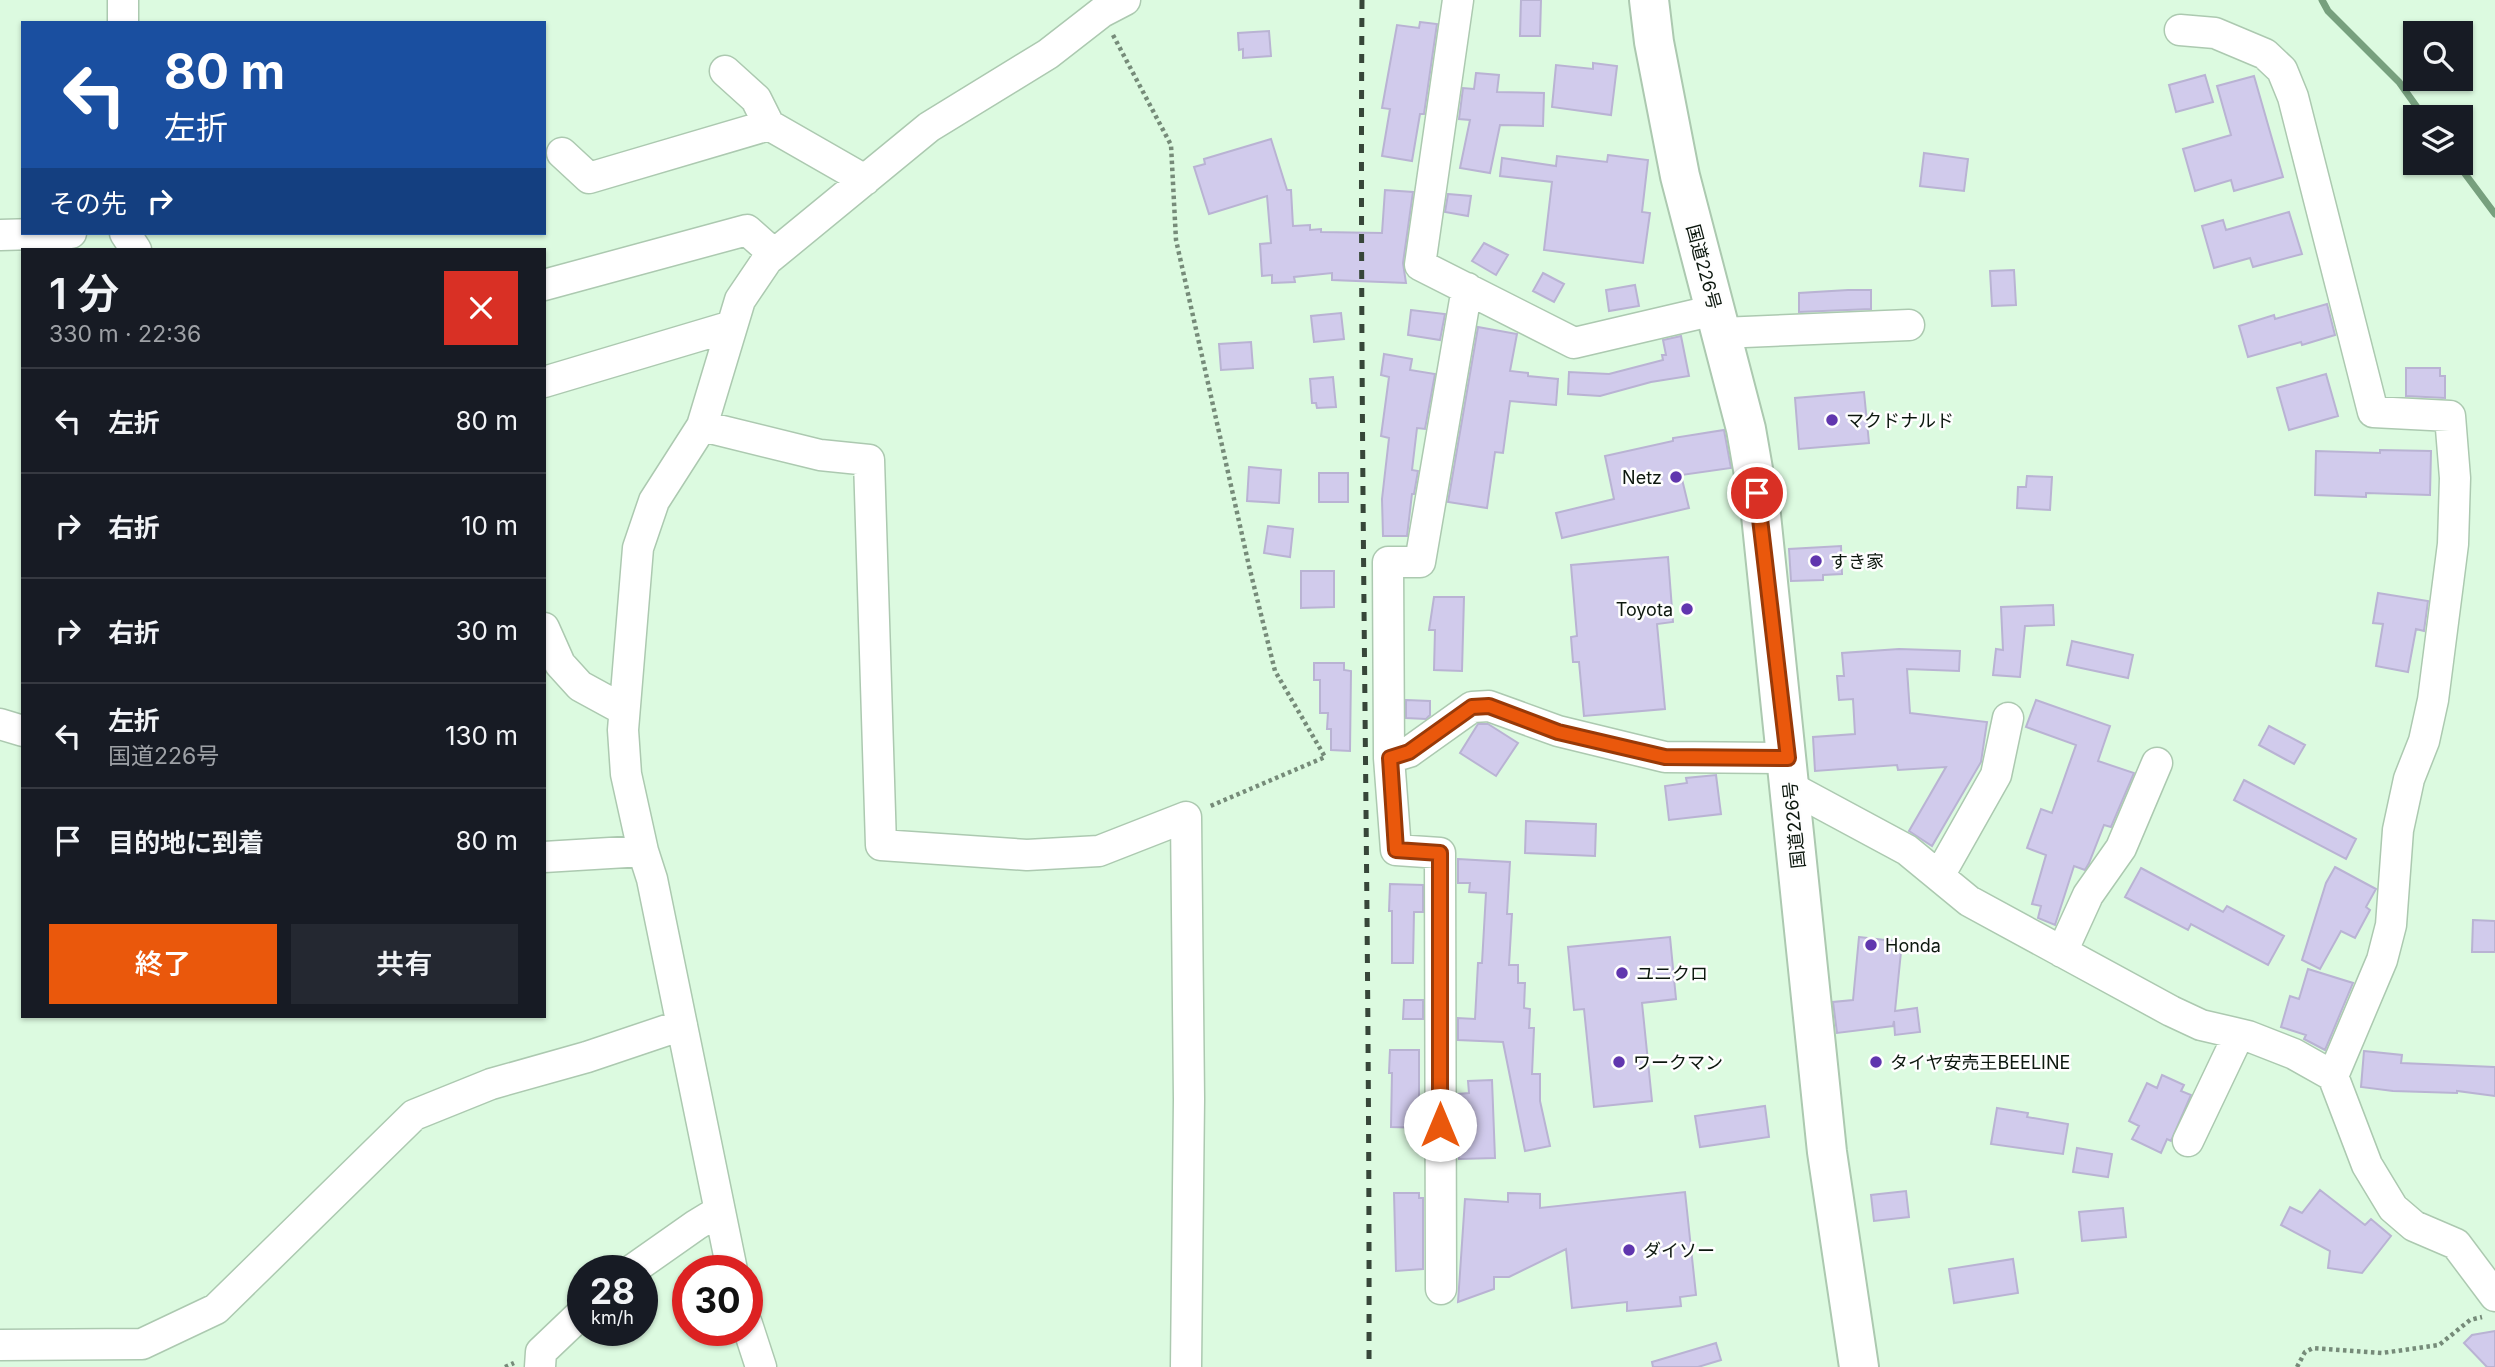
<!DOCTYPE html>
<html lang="ja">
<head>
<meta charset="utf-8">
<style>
  body { margin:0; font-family:Inter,"Noto Sans JP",sans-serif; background:#242831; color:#f1f3f6; height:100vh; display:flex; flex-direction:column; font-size:26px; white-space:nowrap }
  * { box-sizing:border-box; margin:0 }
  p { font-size:23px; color:#9ea1a6 }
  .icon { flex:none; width:38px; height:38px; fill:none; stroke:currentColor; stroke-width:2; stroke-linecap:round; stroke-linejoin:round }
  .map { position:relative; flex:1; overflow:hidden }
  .details { position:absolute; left:21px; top:248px; width:525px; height:770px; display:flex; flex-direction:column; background:#171b24; border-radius:0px; box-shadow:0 2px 5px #0004 }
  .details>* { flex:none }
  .banner { position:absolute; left:21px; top:21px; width:525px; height:214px; border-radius:0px; box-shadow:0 2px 5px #0004; background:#1a4fa0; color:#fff; overflow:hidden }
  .controls { position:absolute; left:2403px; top:21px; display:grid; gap:14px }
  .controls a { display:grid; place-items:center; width:70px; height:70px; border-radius:0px; background:#171b24; box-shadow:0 2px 5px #0004; font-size:35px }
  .speed { position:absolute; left:567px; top:1255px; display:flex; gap:14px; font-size:35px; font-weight:700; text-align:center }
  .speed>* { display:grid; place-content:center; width:91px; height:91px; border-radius:50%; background:#171b24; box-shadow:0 2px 5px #0004; line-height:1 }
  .speed small { font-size:18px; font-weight:400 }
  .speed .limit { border:10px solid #d22; background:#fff; color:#111 }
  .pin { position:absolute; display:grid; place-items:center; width:60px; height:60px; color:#fff; margin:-30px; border:4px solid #fff; border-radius:50%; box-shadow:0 2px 7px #0007 }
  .me { position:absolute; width:77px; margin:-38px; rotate:0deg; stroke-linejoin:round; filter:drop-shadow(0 0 5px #0008) }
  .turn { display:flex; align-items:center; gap:24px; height:147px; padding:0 28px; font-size:32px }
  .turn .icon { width:91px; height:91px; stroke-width:2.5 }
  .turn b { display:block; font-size:49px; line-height:60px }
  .then { display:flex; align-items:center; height:66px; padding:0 28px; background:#0003; gap:14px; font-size:26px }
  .round { display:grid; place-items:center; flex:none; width:74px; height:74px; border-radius:0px; background:#242831 }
  .headline { display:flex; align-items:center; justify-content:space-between; height:119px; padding:0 28px }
  h1 { font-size:42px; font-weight:600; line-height:52px }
  .primary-button { display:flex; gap:14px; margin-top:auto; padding:14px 28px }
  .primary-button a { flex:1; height:80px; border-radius:0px; background:#ea580c; color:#fff; font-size:28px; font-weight:600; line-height:80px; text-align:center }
  .primary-button a+a { background:#242831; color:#f1f3f6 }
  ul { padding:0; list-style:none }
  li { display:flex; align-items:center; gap:21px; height:105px; padding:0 28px; border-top:2px solid #363941 }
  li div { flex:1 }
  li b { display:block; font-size:26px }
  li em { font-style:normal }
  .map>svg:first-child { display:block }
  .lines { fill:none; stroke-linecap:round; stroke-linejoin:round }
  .stream { stroke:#77a07e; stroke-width:7 }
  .building { fill:#d1cbec; stroke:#b9b3d3; stroke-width:2 }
  .minor-casing { stroke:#acc9b0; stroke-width:33 }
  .highway-casing { stroke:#acc9b0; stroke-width:42 }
  .path { stroke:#768b79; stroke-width:4.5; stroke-dasharray:3.5 3.5; stroke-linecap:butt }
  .minor { stroke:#fff; stroke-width:30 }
  .highway { stroke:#fff; stroke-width:38 }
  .rail { stroke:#374639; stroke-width:5; stroke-dasharray:9 9; stroke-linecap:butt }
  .route-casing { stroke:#983908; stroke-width:18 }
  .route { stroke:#ea580c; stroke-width:12 }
  .poi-dot { fill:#6036ae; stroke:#fefefe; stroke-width:2.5 }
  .labels { text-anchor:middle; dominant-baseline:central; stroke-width:5; stroke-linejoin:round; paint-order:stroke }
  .street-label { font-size:18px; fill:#0c170e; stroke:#fefefe }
  .poi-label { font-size:18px; fill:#0c170e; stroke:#fefefe; text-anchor:start }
</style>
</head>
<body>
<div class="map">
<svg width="2495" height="1367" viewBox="0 0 2495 1367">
  <rect width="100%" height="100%" fill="#dcfae0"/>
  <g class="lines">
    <!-- stream -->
    <path class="stream" d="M2322 0 2328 11 2399 82 2424 117
      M2457 163 2495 214"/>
  </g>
  <!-- building -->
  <path class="building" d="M1521 0H1541L1540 36H1520Z
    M1420 22 1437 24 1424 114H1420L1412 161 1382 156 1390 109 1382 108 1397 25 1419 28Z
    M1269 31 1271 56 1243 58V49L1239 50 1238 33Z
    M1593 63 1617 66 1611 115 1552 107 1556 65 1593 69Z
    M1476 73 1499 75 1497 92 1544 93 1543 126 1500 125 1490 173 1460 168 1470 120 1459 119 1463 88 1474 89Z
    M2205 75 2213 102 2176 112 2169 85Z
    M2254 76 2283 177 2234 191 2231 180 2195 191 2183 149 2231 135 2217 86Z
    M1271 139 1287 190H1291L1293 226 1310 225V230L1321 229V232L1382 233 1385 190 1413 192 1403 263 1406 283 1332 280V273L1294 277 1295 282 1272 283V275L1262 276 1260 244 1271 243 1267 196 1209 214 1194 167 1205 164 1204 159Z
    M1924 153 1968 159 1964 191 1920 186Z
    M1608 155 1648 160 1642 212 1650 213 1643 263 1544 250 1552 182 1500 176 1502 158 1556 166 1557 156 1607 162Z
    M1448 194 1471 196 1468 216 1445 212Z
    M2289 212 2302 254 2253 267 2250 258 2214 268 2202 226 2223 220 2226 230Z
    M1484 243 1508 255 1496 275 1472 261Z
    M2014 270 2016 305 1992 306 1990 271Z
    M1543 273 1564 284 1554 302 1533 291Z
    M1635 285 1639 306 1609 311 1606 290Z
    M1848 290H1871V309L1799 312V293Z
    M2327 304 2335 335 2302 345 2301 342 2248 357 2239 326 2274 315 2275 319Z
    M1411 310 1445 314 1440 340 1408 335Z
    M1341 313 1344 339 1314 342 1311 316Z
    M1478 327 1517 334 1510 371 1528 373V376L1558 379 1556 405 1510 401 1503 453 1495 452 1487 508 1448 502Z
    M1681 336 1689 376 1651 382 1600 396 1568 394 1569 372 1609 374 1663 360 1662 355H1666L1663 340Z
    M1251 342 1253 368 1221 370 1219 344Z
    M1384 354 1412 359 1410 370 1435 374 1425 429 1417 428 1412 470 1418 471 1414 494H1412L1407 536H1383L1382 499 1389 438 1381 436 1389 377 1381 375Z
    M2406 368H2440V376H2445V398L2406 396Z
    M2326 374 2338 416 2289 430 2277 388Z
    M1333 377 1336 407 1317 408 1316 403H1312L1310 379Z
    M1864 392 1869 443 1799 449 1795 398Z
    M1724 430 1731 468 1681 475 1689 508 1562 538 1556 513 1614 499 1605 456 1673 441V438Z
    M2380 450 2431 451 2430 495 2366 493V497L2315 495 2316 451 2380 453Z
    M1249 467 1281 470 1279 503 1247 501Z
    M1319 473H1348V502H1319Z
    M2027 476 2052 477 2050 510 2017 508 2018 487H2026Z
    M1268 526 1293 529 1290 557 1264 553Z
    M1841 546 1842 574 1823 575V580L1791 581 1789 549Z
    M1668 557 1673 622 1657 624 1665 709 1584 716 1579 662H1573L1571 637 1577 636 1571 565Z
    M1301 571H1334V607L1301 608Z
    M2378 593 2428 601 2424 631 2416 629 2408 672 2376 666 2383 624 2373 623Z
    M1434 597H1464L1462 671 1434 670 1435 630H1429Z
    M2053 605 2054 625 2025 626 2020 677 1993 675 1996 649 2003 650 2001 607Z
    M2072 641 2133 655 2128 678 2067 665Z
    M1899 649 1960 651 1959 671 1907 669 1910 713 1987 722 1981 762 1932 846 1909 831 1946 767 1898 770 1897 765 1815 771 1813 737 1855 734 1853 699 1839 700 1837 676H1844L1842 653Z
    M1314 663H1344V670L1351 671 1350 751 1331 750V729H1327L1328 713H1320V680H1314Z
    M1406 700 1430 701V715L1426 719 1406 718Z
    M2036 700 2110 726 2098 761 2134 773 2111 827 2104 825 2089 863 2085 870 2074 866 2055 925 2038 918 2041 906 2032 904 2046 855 2027 848 2041 809 2052 813 2076 745 2026 727Z
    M1478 724H1488L1518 743 1496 776 1460 753Z
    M2269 726 2305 745 2294 764 2259 745Z
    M1716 775 1721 814 1669 820 1665 786 1687 783 1686 778Z
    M2244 780 2356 839 2346 859 2234 800Z
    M1526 821 1596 824 1595 856 1525 853Z
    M1458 859 1510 862 1507 914H1512L1509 965H1518V983H1525L1524 1008 1530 1009 1529 1028H1534L1532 1074H1540V1101L1550 1146 1525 1151 1503 1042 1458 1040V1018L1475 1019 1478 963H1482L1486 893 1469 892 1470 883H1458Z
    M2335 867 2376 889 2366 907 2370 910 2355 938 2341 931 2320 969 2302 960 2326 883Z
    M2141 868 2223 912 2227 906 2284 936 2268 965 2191 924 2188 930 2125 897Z
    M1390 884 1423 885V912H1414L1413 963H1392V911H1389Z
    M2473 920 2495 921V952H2472Z
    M1670 937 1676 999 1642 1003 1652 1101 1594 1107 1584 1009 1574 1010 1568 947Z
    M1859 937 1902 942 1895 1011 1917 1008 1920 1032 1895 1035 1894 1021 1893 1026 1837 1033 1833 1002 1853 1000Z
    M2308 969 2353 983 2325 1050 2304 1039 2306 1035 2281 1027 2290 996 2299 999Z
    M1404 1000H1423V1019H1403Z
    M1390 1050H1419V1101H1423V1128L1391 1127 1392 1073H1389Z
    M2364 1051 2402 1055 2401 1063 2495 1067V1096L2457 1091V1093L2393 1091 2361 1087Z
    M2162 1075 2184 1085 2181 1091 2191 1095 2171 1141 2167 1139 2161 1153 2132 1139 2139 1126 2129 1121 2147 1083 2157 1088Z
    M1492 1080 1495 1158 1459 1159 1458 1094 1469 1093 1468 1081Z
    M1765 1106 1769 1137 1700 1147 1695 1116Z
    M1997 1108 2028 1113 2027 1117 2068 1124 2063 1154 1991 1144Z
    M2077 1148 2112 1154 2108 1177 2073 1172Z
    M2320 1190 2365 1225 2371 1219 2391 1236 2362 1273 2328 1268 2330 1251 2281 1225 2290 1207 2302 1213Z
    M1906 1191 1909 1217 1874 1221 1871 1195Z
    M1685 1192 1696 1295 1680 1297 1681 1306 1627 1311V1302L1572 1308 1566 1249 1509 1277H1494V1289L1458 1302 1465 1199 1508 1202V1193L1540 1194V1208Z
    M1394 1193H1419V1198H1423V1269L1396 1271Z
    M2123 1208 2126 1237 2082 1241 2079 1212Z
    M2013 1259 2018 1293 1954 1303 1949 1269Z
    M2495 1331V1367H2487L2464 1343 2472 1335Z
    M1716 1343 1721 1360 1698 1367H1653L1652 1362Z"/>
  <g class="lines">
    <defs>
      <path id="minor" d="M123 0V23
        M1458 0 1420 265 1574 343 1715 310
        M2180 30 2215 33 2265 54 2282 70 2293 97 2373 412 2450 416 2455 478 2453 544 2433 700 2424 741 2409 779 2398 830 2391 925 2382 960 2333 1076
        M725 71 756 99 769 125 865 180
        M562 153 589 178 769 125
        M125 233 136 250
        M0 235 71 233
        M544 285 747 230 774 254
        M1721 333 1909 325
        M544 382 732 326
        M702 426 820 455 869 460 881 845 1027 855 1099 851 1186 817 1189 1099 1186 1367
        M544 628 560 664 580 686 624 710
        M0 724 23 731
        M1389 758 1388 562H1420L1467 288
        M1790 787 1907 850 1969 901 2171 1011 2201 1025 2248 1036 2294 1054 2333 1076 2367 1165 2393 1208 2414 1226 2456 1244 2495 1296
        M544 857 643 851
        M1939 876 1996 775 2008 718
        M2062 952 2088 895 2121 848 2157 763
        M2188 1141 2239 1034
        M632 1270 696 1225 719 1211
        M732 1270 652 879 643 851 626 774 623 730 638 548 654 501 702 426 740 300 767 260 929 127 1048 54 1102 12 1125 0
        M1441 1289 1440 853 1396 850 1389 758 1409 752 1472 707 1489 706 1558 731 1665 757 1788 758
        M747 1324 761 1367
        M0 1345 142 1344 216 1309 414 1115 491 1084 587 1057 682 1025
        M540 1367 541 1352 583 1312"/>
      <path id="highway" d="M1649 0 1654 42 1680 176 1746 429 1761 515 1827 1152 1859 1367"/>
    </defs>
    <!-- minor casing -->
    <use href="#minor" class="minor-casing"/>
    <!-- highway casing -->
    <use href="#highway" class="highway-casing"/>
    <!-- path -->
    <path class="path" d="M1113 35 1171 145 1176 240 1249 566 1275 671 1325 757 1208 807
      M505 1367 514 1363
      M2297 1367 2305 1352 2313 1348 2382 1353 2439 1345 2470 1320 2482 1317"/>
    <!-- minor -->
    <use href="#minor" class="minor"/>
    <!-- highway -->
    <use href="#highway" class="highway"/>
    <!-- rail -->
    <path class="rail" d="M1362 0C1359 456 1370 911 1369 1367"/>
  </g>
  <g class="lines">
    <defs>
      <path id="route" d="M1440 1125V853L1396 850 1390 758 1409 752 1472 707 1489 706 1558 732 1665 757 1788 758 1757 493"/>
    </defs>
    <!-- route casing -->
    <use href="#route" class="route-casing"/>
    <!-- route -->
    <use href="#route" class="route"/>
  </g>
  <!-- markers -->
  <g class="poi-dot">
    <circle cx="1832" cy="420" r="7"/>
    <circle cx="1676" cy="477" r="7"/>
    <circle cx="1816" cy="561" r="7"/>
    <circle cx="1687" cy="609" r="7"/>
    <circle cx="1871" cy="945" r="7"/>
    <circle cx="1622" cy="973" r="7"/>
    <circle cx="1619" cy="1062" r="7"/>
    <circle cx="1876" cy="1062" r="7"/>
    <circle cx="1629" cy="1250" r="7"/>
  </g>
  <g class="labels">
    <!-- street labels -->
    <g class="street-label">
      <text transform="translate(1704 267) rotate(75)">国道226号</text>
      <text transform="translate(1794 825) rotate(-96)">国道226号</text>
    </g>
    <!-- poi labels -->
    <g class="poi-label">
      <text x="1846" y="420">マクドナルド</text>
      <text x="1662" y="477" text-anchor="end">Netz</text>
      <text x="1830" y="561">すき家</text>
      <text x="1673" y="609" text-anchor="end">Toyota</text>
      <text x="1885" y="945">Honda</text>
      <text x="1636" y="973">ユニクロ</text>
      <text x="1633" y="1062">ワークマン</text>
      <text x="1890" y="1062">タイヤ安売王BEELINE</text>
      <text x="1643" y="1250">ダイソー</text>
    </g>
  </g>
</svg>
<div class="controls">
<a><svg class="icon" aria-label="search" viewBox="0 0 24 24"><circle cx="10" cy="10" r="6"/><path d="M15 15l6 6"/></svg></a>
<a><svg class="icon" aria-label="layers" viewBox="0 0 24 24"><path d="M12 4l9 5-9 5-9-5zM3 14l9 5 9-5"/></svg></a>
</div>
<div class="speed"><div>28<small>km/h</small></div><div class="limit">30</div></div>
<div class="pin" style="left:1757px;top:493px;background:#d93025"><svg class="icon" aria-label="arrive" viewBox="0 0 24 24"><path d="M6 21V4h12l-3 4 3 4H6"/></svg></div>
<svg class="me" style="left:1440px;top:1125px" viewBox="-20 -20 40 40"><circle r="19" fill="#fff"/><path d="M0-13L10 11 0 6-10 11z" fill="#ea580c"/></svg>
<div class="banner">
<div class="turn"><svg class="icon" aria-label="left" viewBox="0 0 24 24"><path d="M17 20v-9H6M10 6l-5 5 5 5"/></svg><div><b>80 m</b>左折</div></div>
<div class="then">その先<svg class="icon" aria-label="right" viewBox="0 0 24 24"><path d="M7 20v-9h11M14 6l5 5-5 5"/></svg></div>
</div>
<section class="details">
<div class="headline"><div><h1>1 分</h1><p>330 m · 22:36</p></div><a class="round" style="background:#d93025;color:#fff"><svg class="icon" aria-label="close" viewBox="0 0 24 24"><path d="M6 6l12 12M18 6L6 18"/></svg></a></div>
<ul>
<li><svg class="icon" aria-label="left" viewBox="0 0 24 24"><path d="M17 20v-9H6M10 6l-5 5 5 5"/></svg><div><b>左折</b></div><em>80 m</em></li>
<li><svg class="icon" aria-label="right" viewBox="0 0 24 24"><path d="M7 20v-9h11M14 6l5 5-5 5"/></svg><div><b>右折</b></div><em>10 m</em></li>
<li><svg class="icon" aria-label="right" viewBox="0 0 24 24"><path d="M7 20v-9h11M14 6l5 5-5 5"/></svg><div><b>右折</b></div><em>30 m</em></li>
<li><svg class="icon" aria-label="left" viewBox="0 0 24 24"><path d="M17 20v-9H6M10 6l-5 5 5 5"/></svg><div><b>左折</b><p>国道226号</p></div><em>130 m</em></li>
<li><svg class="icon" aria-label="arrive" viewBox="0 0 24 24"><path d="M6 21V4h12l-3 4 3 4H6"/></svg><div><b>目的地に到着</b></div><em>80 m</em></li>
</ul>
<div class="primary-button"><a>終了</a><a>共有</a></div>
</section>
</div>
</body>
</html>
